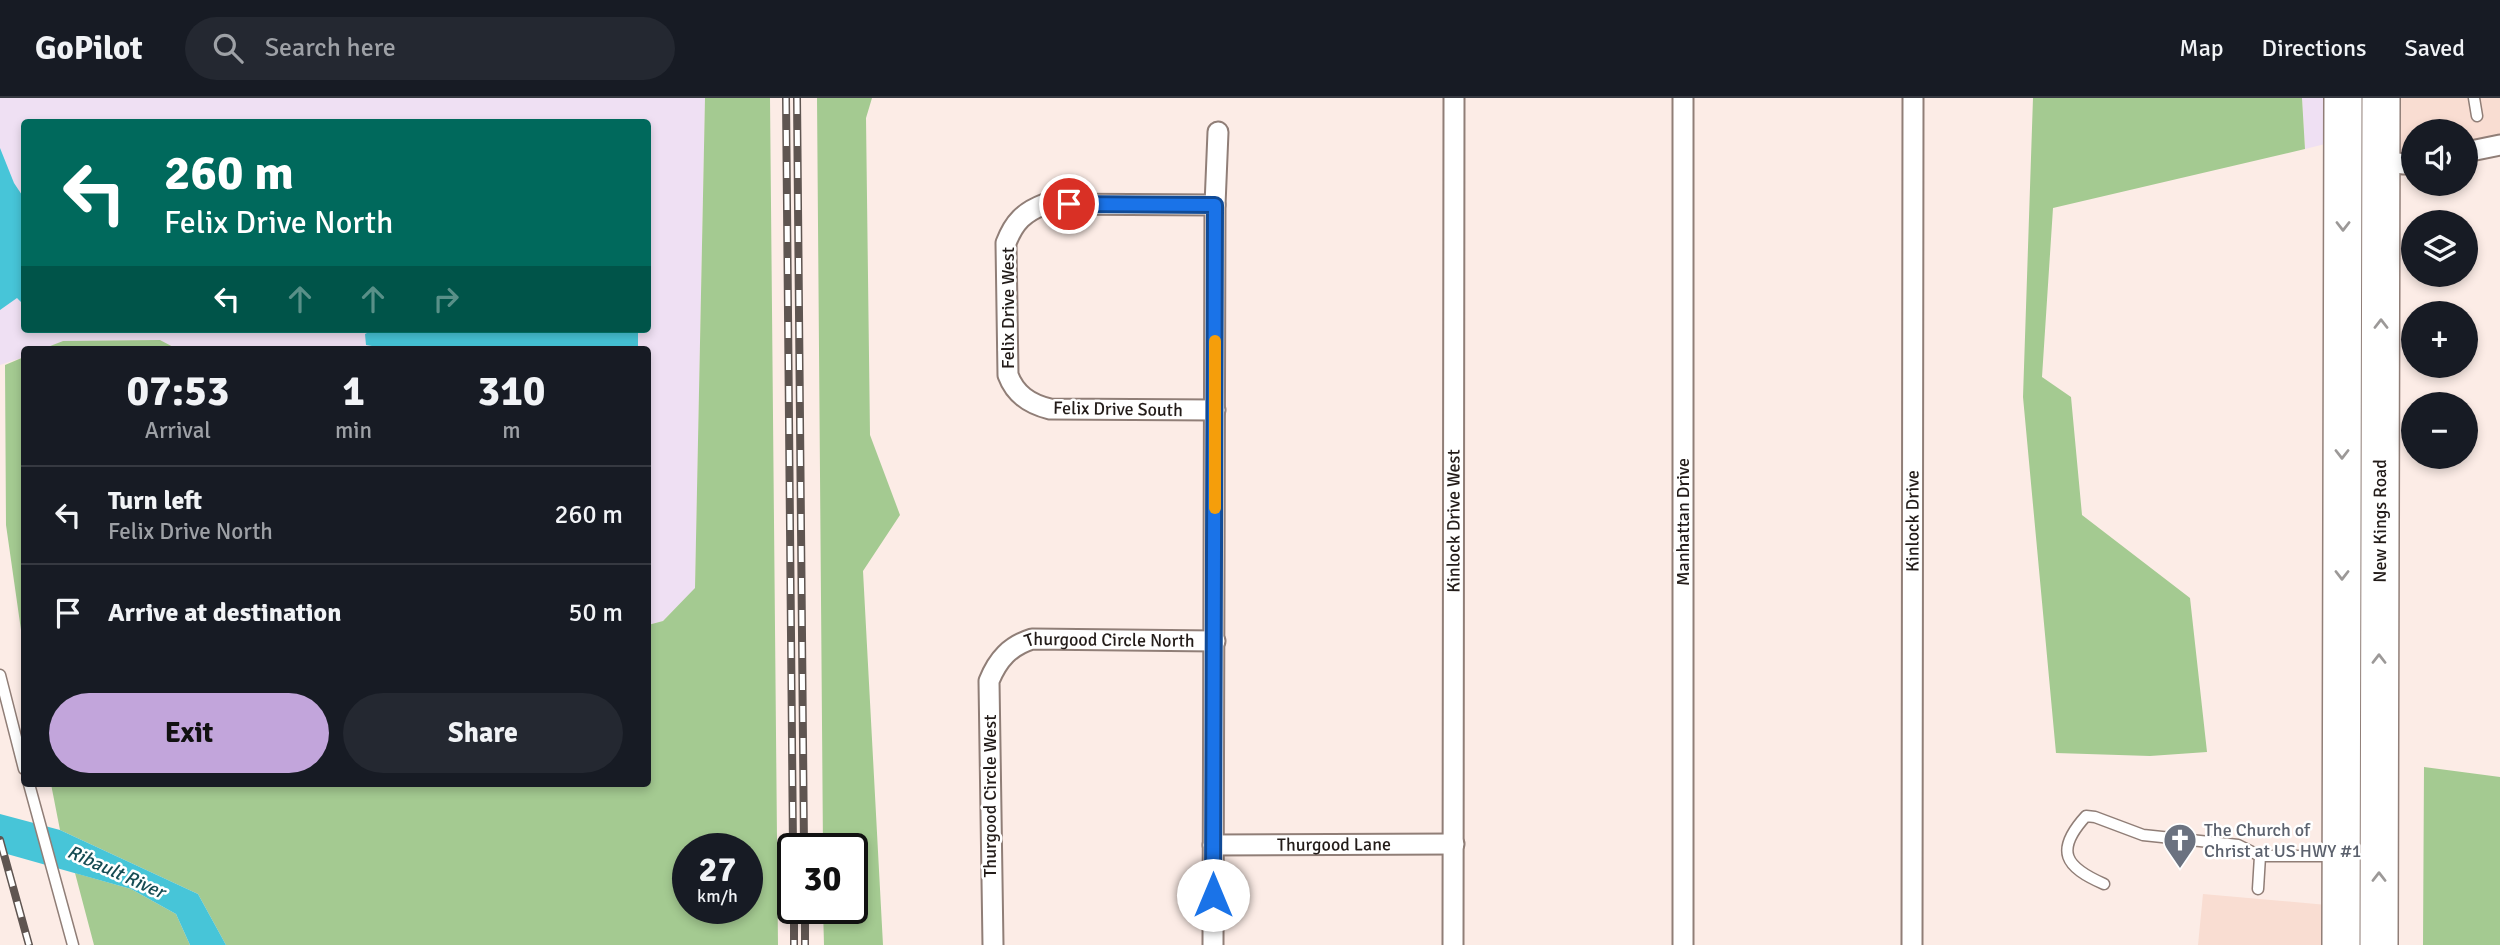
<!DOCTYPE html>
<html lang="en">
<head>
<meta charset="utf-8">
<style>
  body { margin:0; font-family:Signika,sans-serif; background:#242831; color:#f1f3f6; height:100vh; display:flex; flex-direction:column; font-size:26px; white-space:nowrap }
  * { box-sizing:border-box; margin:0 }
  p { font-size:23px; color:#9ea1a6 }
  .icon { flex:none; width:38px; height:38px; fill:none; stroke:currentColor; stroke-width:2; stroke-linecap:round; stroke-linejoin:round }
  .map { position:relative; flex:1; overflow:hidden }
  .panel { position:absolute; left:21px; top:248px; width:630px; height:441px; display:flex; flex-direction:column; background:#171b24; border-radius:7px; box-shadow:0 4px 10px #0003 }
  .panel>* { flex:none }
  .hud { position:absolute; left:21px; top:21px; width:630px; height:214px; border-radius:7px; box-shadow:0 4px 10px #0003; background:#00695c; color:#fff; overflow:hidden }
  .tools { position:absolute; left:2401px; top:21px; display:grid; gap:14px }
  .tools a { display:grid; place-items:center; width:77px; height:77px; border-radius:50%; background:#171b24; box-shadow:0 4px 10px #0003; font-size:35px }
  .speed { position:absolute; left:672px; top:735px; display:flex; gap:14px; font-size:35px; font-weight:700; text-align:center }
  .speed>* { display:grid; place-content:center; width:91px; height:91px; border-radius:50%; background:#171b24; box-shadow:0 4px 10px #0003; line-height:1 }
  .speed small { font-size:18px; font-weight:400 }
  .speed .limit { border:4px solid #111; border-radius:10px; background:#fff; color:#111 }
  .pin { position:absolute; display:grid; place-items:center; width:60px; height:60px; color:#fff; margin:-30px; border:4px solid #fff; border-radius:50%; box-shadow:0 2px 7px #0007 }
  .me { position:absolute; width:77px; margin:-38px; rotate:0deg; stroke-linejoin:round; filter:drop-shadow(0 0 5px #0008) }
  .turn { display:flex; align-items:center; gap:24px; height:147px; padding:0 28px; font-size:32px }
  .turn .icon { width:91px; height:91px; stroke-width:2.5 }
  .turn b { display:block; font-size:49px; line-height:60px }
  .lanes { display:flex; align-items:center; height:66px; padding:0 28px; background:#0003; justify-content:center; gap:35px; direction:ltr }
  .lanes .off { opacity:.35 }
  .eta { display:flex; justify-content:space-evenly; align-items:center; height:119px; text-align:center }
  .eta b { font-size:42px; font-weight:800; line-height:49px }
  .button { display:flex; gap:14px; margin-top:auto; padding:14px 28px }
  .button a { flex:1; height:80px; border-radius:42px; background:#c2a5db; color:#111; font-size:28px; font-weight:800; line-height:80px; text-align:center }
  .button a+a { background:#242831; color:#f1f3f6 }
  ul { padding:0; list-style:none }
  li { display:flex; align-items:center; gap:21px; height:98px; padding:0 28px; border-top:2px solid #363941 }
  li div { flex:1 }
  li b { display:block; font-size:26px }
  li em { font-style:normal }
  header { display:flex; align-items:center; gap:42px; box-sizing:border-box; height:98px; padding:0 35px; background:#171b24; border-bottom:2px solid #363941 }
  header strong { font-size:33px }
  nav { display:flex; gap:38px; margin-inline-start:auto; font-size:24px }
  .search { width:490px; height:63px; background:#242831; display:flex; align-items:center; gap:18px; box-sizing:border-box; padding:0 24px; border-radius:38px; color:#9ea1a6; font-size:26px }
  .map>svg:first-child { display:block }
  .built { fill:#f9ddd2 }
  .industrial { fill:#efe0f3; fill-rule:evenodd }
  .green { fill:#a4ca91; fill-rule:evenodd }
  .water { fill:#47c5d8 }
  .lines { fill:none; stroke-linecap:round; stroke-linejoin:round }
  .lane-casing { stroke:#907e77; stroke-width:13 }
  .street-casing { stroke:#907e77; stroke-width:23 }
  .highway-casing { stroke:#907e77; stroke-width:40 }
  .lane { stroke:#fff; stroke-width:10 }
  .street { stroke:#fff; stroke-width:19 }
  .highway { stroke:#fff; stroke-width:37 }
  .rail-casing { stroke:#5f5551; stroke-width:8 }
  .rail { stroke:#fff; stroke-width:5; stroke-dasharray:16; stroke-linecap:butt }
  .oneway { stroke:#9c9998 }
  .route-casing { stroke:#114b97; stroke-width:18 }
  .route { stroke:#1a73e8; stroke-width:12 }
  .slow { stroke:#f59e0b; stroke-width:12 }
  .labels { text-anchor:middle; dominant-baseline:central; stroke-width:5; stroke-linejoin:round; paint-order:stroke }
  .street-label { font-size:18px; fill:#231c19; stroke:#fff }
  .worship-label { font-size:18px; fill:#5b616d; stroke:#fff; text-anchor:start }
  .water-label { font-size:19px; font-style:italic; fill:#164c54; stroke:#fff }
</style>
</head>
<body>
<header>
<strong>GoPilot</strong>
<div class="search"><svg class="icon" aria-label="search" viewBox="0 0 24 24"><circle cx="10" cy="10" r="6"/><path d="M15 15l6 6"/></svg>Search here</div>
<nav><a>Map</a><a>Directions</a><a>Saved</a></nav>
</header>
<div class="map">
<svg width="2500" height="847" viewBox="0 0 2500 847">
  <rect width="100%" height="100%" fill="#fcece6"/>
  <!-- built -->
  <path class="built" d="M2396 0H2500V38L2466 45V33H2413V56L2395 59Z
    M2203 796 2327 807V847H2198Z"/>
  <!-- industrial -->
  <path class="industrial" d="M0 0H705L695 491 663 523 648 527V252H179L160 242 63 243 40 252H24V259L0 267ZM24 24H648V231H24Z
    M2302 0H2329V45L2305 51Z"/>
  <!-- green -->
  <path class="green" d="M705 0H770L778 847H226L198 796 60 732 51 686H648V527L663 523 695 490ZM688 751H747V810H688Z
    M817 0H872L866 20 870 337 900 417 863 473 883 847H824L823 810H852V751H823Z
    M2033 0H2302L2305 51 2053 110 2042 279 2071 299 2082 417 2190 500 2207 654 2150 658 2056 655 2023 299Z
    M160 242 179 252H40L63 243Z
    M24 259V553L6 427 5 267Z
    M2424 669 2500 679V847H2423Z
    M75 775 131 791 176 816 190 847H94Z"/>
  <!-- water -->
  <path class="water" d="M0 50 14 85 24 100V207L17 200 0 212Z
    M375 231H638V252H395L366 247 365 236Z
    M0 716 60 732 198 796 226 847H190L176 816 131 791 0 754Z"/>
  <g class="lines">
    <defs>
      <path id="lane" d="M2474 0 2477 18
        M0 577 24 671
        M29 686 73 847
        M2104 786C2065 769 2054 753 2086 718L2095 719 2143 737 2238 747 2260 758H2334
        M2258 791 2260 758"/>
      <g id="street">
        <path d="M2466 54 2500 47"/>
        <path d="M2376 62 2404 66 2413 65"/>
        <path d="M1215 312 1050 311C1029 306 1015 296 1008 277L1006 145C1014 124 1024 114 1045 106L1215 107"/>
        <path id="s1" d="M1213 747 1454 746"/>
        <path id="s2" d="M993 847 989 583C998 561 1010 548 1032 541L1215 543"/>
        <path d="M1213 847 1215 107 1218 34"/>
        <path id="s3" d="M1453 847 1454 0"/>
        <path d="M1683 847V0"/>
        <path id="s4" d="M1912 847 1913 0"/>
      </g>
      <g id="highway">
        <path d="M2341 847 2343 0"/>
        <path id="s5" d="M2379 847 2381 0"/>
      </g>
    </defs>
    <!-- lane casing -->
    <use href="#lane" class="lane-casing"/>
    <!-- street casing -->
    <use href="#street" class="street-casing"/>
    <!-- highway casing -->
    <use href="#highway" class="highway-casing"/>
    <!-- lane -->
    <use href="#lane" class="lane"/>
    <!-- street -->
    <use href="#street" class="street"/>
    <!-- highway -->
    <use href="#highway" class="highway"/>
    <defs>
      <path id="rail" d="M786 0 793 751
        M797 0 804 751
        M0 742 29 847
        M794 810V847
        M805 810V847"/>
    </defs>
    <!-- rail casing -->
    <use href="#rail" class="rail-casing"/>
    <!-- rail -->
    <use href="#rail" class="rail"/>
  </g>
  <!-- one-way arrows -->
  <defs><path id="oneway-chevron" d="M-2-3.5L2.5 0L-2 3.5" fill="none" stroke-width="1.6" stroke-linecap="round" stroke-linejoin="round" transform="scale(1.75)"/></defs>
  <g class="oneway">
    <use href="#oneway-chevron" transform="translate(2343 128) rotate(90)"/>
    <use href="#oneway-chevron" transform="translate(2381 226) rotate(-90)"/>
    <use href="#oneway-chevron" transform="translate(2342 356) rotate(90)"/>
    <use href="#oneway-chevron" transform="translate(2342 477) rotate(90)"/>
    <use href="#oneway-chevron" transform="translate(2379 561) rotate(-90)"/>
    <use href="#oneway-chevron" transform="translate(2379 779) rotate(-90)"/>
  </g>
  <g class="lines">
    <defs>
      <path id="route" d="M1069 106 1215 107 1213 797"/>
    </defs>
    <!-- route casing -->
    <use href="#route" class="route-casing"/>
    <!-- route -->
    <use href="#route" class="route"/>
    <!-- slow -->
    <path class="slow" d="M1215 243V410"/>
  </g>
  <!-- icons -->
  <defs>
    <symbol id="church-pin" viewBox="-11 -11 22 30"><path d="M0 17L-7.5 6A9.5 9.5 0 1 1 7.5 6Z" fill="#6b7280" stroke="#fff"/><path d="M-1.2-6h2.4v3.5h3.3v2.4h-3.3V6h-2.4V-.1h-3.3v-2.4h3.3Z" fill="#fff"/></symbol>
  </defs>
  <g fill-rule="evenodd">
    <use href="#church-pin" x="2161" y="723" width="38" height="52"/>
  </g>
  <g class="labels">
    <!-- street labels -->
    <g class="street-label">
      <text transform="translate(1008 210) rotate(-90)">Felix Drive West</text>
      <text transform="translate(1118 311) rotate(1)">Felix Drive South</text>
      <text stroke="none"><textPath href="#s3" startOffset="424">Kinlock Drive West</textPath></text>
      <text transform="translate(1683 424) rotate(-90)">Manhattan Drive</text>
      <text stroke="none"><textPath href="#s4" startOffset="424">Kinlock Drive</textPath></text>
      <text stroke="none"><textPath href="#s5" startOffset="424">New Kings Road</textPath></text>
      <text stroke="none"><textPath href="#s2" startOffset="404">Thurgood Circle North</textPath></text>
      <text transform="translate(990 698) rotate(-90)">Thurgood Circle West</text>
      <text stroke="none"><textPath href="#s1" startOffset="121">Thurgood Lane</textPath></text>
    </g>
    <!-- worship labels -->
    <g class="worship-label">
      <text x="2204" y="732">The Church of<tspan x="2204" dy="21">Christ at US HWY #1</tspan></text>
    </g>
    <!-- water labels -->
    <g class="water-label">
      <text transform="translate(116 774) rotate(24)">Ribault River</text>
    </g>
  </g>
</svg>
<div class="tools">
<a><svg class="icon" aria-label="sound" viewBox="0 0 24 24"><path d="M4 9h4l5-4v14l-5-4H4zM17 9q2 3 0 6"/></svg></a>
<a><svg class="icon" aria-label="layers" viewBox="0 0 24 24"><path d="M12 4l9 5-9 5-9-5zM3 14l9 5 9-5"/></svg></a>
<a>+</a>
<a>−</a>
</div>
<div class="speed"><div>27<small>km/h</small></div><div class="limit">30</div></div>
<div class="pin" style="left:1069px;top:106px;background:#d93025"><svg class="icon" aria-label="arrive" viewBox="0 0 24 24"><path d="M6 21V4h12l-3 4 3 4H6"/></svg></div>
<svg class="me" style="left:1213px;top:797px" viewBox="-20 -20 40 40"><circle r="19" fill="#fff"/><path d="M0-13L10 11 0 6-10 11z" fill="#1a73e8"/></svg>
<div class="hud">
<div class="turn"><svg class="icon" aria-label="left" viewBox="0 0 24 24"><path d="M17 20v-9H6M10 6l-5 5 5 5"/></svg><div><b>260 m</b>Felix Drive North</div></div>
<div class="lanes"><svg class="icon" aria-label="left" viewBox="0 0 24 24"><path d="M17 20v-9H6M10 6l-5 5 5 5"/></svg><svg class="icon off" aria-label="ahead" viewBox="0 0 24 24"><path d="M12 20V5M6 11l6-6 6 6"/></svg><svg class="icon off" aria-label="ahead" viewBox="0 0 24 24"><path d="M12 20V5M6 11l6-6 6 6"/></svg><svg class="icon off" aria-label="right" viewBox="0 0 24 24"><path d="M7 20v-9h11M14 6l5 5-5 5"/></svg></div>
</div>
<section class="panel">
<div class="eta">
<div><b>07:53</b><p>Arrival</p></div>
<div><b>1</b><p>min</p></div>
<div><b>310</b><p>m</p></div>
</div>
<ul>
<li><svg class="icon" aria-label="left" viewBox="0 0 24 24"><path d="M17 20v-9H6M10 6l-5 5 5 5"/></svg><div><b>Turn left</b><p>Felix Drive North</p></div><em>260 m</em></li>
<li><svg class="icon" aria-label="arrive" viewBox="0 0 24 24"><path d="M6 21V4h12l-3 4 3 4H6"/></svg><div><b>Arrive at destination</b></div><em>50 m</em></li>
</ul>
<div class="button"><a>Exit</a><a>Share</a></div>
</section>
</div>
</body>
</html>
